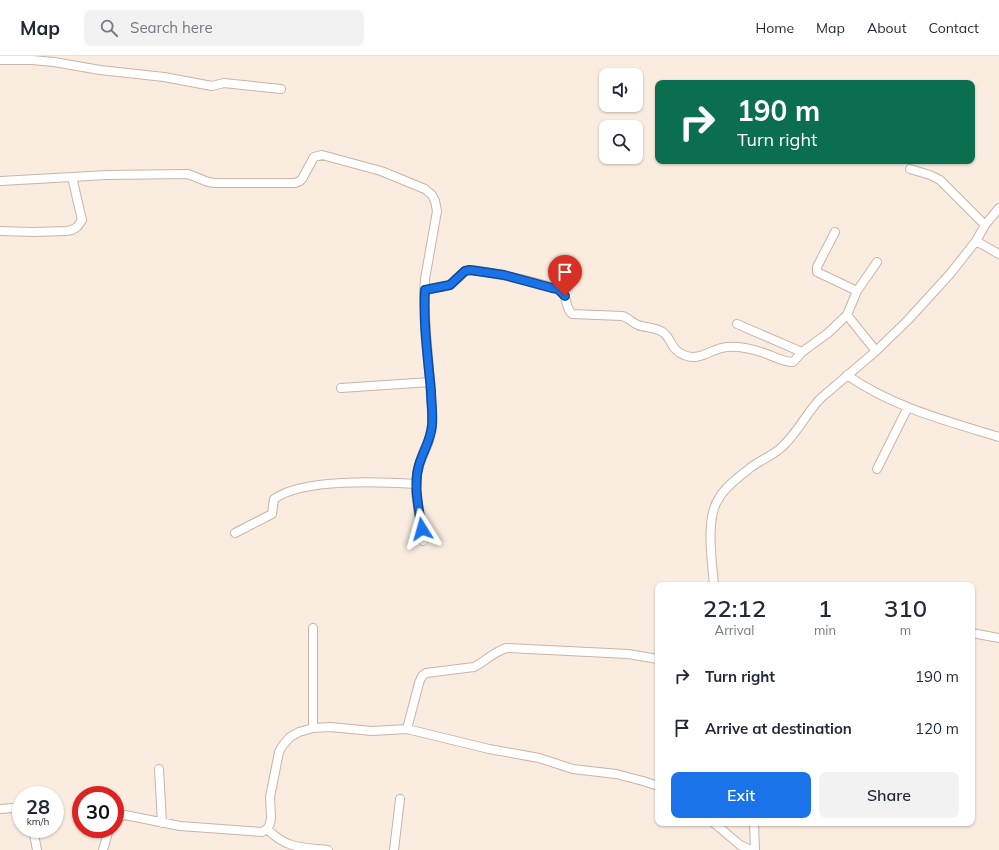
<!DOCTYPE html>
<html lang="en">
<head>
<meta charset="utf-8">
<style>
  body { margin:0; font-family:Mulish,sans-serif; background:#f2f2f3; color:#1f2937; height:100vh; display:flex; flex-direction:column; font-size:15px; white-space:nowrap }
  * { box-sizing:border-box; margin:0 }
  p { font-size:13px; color:#747a83 }
  .icon { flex:none; width:22px; height:22px; fill:none; stroke:currentColor; stroke-width:2; stroke-linecap:round; stroke-linejoin:round }
  .map { position:relative; flex:1; overflow:hidden }
  .sheet { position:absolute; left:655px; top:526px; width:320px; height:244px; display:flex; flex-direction:column; background:#fff; border-radius:8px; box-shadow:0 1px 3px #0004 }
  .sheet>* { flex:none }
  .guide { position:absolute; left:655px; top:24px; width:320px; height:84px; border-radius:8px; box-shadow:0 1px 3px #0004; background:#0b6e4f; color:#fff; overflow:hidden }
  .controls { position:absolute; left:599px; top:12px; display:grid; gap:8px }
  .controls a { display:grid; place-items:center; width:44px; height:44px; border-radius:8px; background:#fff; box-shadow:0 1px 3px #0004; font-size:20px }
  .speed { position:absolute; left:12px; top:730px; display:flex; gap:8px; font-size:20px; font-weight:700; text-align:center }
  .speed>* { display:grid; place-content:center; width:52px; height:52px; border-radius:50%; background:#fff; box-shadow:0 1px 3px #0004; line-height:1 }
  .speed small { font-size:10px; font-weight:400 }
  .speed .limit { border:6px solid #d22; background:#fff; color:#111 }
  .pin { position:absolute; display:grid; place-items:center; width:34px; height:34px; color:#fff; margin:-41px -17px; border-radius:50% 50% 50% 0; rotate:-45deg; box-shadow:0 0 4px #0007 }
  .pin .icon { rotate:45deg }
  .me { position:absolute; width:44px; margin:-22px; rotate:352deg; stroke-linejoin:round; filter:drop-shadow(0 0 3px #0008) }
  .turn { display:flex; align-items:center; gap:14px; height:84px; padding:0 16px; font-size:18px }
  .turn .icon { width:52px; height:52px; stroke-width:2.5 }
  .turn b { display:block; font-size:28px; line-height:34px }
  .eta { display:flex; justify-content:space-evenly; align-items:center; height:68px; text-align:center }
  .eta b { font-size:24px; font-weight:600; line-height:28px }
  .button { display:flex; gap:8px; margin-top:auto; padding:8px 16px }
  .button a { flex:1; height:46px; border-radius:8px; background:#1a73e8; color:#fff; font-size:16px; font-weight:600; line-height:46px; text-align:center }
  .button a+a { background:#f2f2f3; color:#1f2937 }
  ul { padding:0; list-style:none }
  li { display:flex; align-items:center; gap:12px; height:52px; padding:0 16px }
  li div { flex:1 }
  li b { display:block; font-size:15px }
  li em { font-style:normal }
  header { display:flex; align-items:center; gap:24px; box-sizing:border-box; height:56px; padding:0 20px; background:#fff; border-bottom:1px solid #e0e1e3 }
  header strong { font-size:19px }
  nav { display:flex; gap:22px; margin-inline-start:auto; font-size:14px }
  .search { width:280px; height:36px; background:#f2f2f3; display:flex; align-items:center; gap:10px; box-sizing:border-box; padding:0 14px; border-radius:8px; color:#747a83; font-size:15px }
  .map>svg:first-child { display:block }
  .lines { fill:none; stroke-linecap:round; stroke-linejoin:round }
  .street-casing { stroke:#c9b4a8; stroke-width:10 }
  .street { stroke:#fff; stroke-width:8 }
  .route-casing { stroke:#114b97; stroke-width:10 }
  .route { stroke:#1a73e8; stroke-width:7 }
</style>
</head>
<body>
<header>
<strong>Map</strong>
<div class="search"><svg class="icon" aria-label="search" viewBox="0 0 24 24"><circle cx="10" cy="10" r="6"/><path d="M15 15l6 6"/></svg>Search here</div>
<nav><a>Home</a><a>Map</a><a>About</a><a>Contact</a></nav>
</header>
<div class="map">
<svg width="999" height="794" viewBox="0 0 999 794">
  <rect width="100%" height="100%" fill="#faede0"/>
  <g class="lines">
    <defs>
      <path id="street" d="M0 4H32L54 6 100 14 164 21 212 30 224 27 281 33
        M910 113 930 119 940 124 985 169
        M72 121 106 119 188 118 208 126 215 127H295L300 125 302 123 314 101 322 99 381 115 425 133 432 139 435 145 437 155 425 223 424 239 426 277 432 352V370L429 385 419 409 417 417 416 437 423 485
        M0 175 33 176 66 175 72 174 77 171 82 164 72 121 1 125
        M835 176 817 211V216L857 235
        M976 185 999 198
        M425 234 450 229 465 215 469 214C482 214 554 229 562 236 568 243 565 252 572 258L622 260C628 261 632 267 638 269 646 272 657 271 664 277 672 284 671 294 684 299 700 306 712 292 727 291 739 290 752 293 764 297 773 300 783 306 793 306L802 296 828 277 847 259
        M737 268 802 296
        M876 295 847 259 857 235 877 206
        M847 319C892 351 947 365 999 381
        M341 332 430 326
        M877 413 908 351
        M235 477 272 458 274 443C303 422 381 426 417 428
        M714 529C712 505 705 462 719 442 726 430 739 421 750 412 760 404 773 400 783 390 798 376 807 356 821 342L876 295 907 265 950 218 976 185 985 169 999 152
        M313 572V672
        M972 577 999 582
        M407 673 419 627 422 620 426 617 474 611C486 605 492 597 506 592L628 598 658 603
        M159 713 162 767
        M0 753 13 752 21 755
        M115 763 125 759 180 770 262 776 267 773 270 768 271 761 270 741 279 696 283 689 290 681 299 676 313 672 330 671 372 675 407 673 489 693 539 702 573 713 616 718 643 725 658 730
        M714 767 740 789 751 794
        M754 767 755 794
        M33 773 37 794
        M267 773C287 793 301 791 328 794
        M103 794 109 773
        M394 794 400 743"/>
    </defs>
    <!-- street casing -->
    <use href="#street" class="street-casing"/>
    <!-- street -->
    <use href="#street" class="street"/>
  </g>
  <g class="lines">
    <defs>
      <path id="route" d="M422 473C419 453 413 429 419 409 423 395 431 384 432 369 433 357 431 346 431 335 428 302 423 268 425 234L450 229 465 215 470 214 504 219 552 232 558 233 565 240"/>
    </defs>
    <!-- route casing -->
    <use href="#route" class="route-casing"/>
    <!-- route -->
    <use href="#route" class="route"/>
  </g>
</svg>
<div class="controls">
<a><svg class="icon" aria-label="sound" viewBox="0 0 24 24"><path d="M4 9h4l5-4v14l-5-4H4zM17 9q2 3 0 6"/></svg></a>
<a><svg class="icon" aria-label="search" viewBox="0 0 24 24"><circle cx="10" cy="10" r="6"/><path d="M15 15l6 6"/></svg></a>
</div>
<div class="speed"><div>28<small>km/h</small></div><div class="limit">30</div></div>
<div class="pin" style="left:565px;top:240px;background:#d93025"><svg class="icon" aria-label="arrive" viewBox="0 0 24 24"><path d="M6 21V4h12l-3 4 3 4H6"/></svg></div>
<svg class="me" style="left:422px;top:473px" viewBox="-20 -20 40 40"><path d="M0-17L14 15 0 8-14 15z" fill="#1a73e8" stroke="#fff" stroke-width="4"/></svg>
<div class="guide">
<div class="turn"><svg class="icon" aria-label="right" viewBox="0 0 24 24"><path d="M7 20v-9h11M14 6l5 5-5 5"/></svg><div><b>190 m</b>Turn right</div></div>
</div>
<section class="sheet">
<div class="eta">
<div><b>22:12</b><p>Arrival</p></div>
<div><b>1</b><p>min</p></div>
<div><b>310</b><p>m</p></div>
</div>
<ul>
<li><svg class="icon" aria-label="right" viewBox="0 0 24 24"><path d="M7 20v-9h11M14 6l5 5-5 5"/></svg><div><b>Turn right</b></div><em>190 m</em></li>
<li><svg class="icon" aria-label="arrive" viewBox="0 0 24 24"><path d="M6 21V4h12l-3 4 3 4H6"/></svg><div><b>Arrive at destination</b></div><em>120 m</em></li>
</ul>
<div class="button"><a>Exit</a><a>Share</a></div>
</section>
</div>
</body>
</html>
